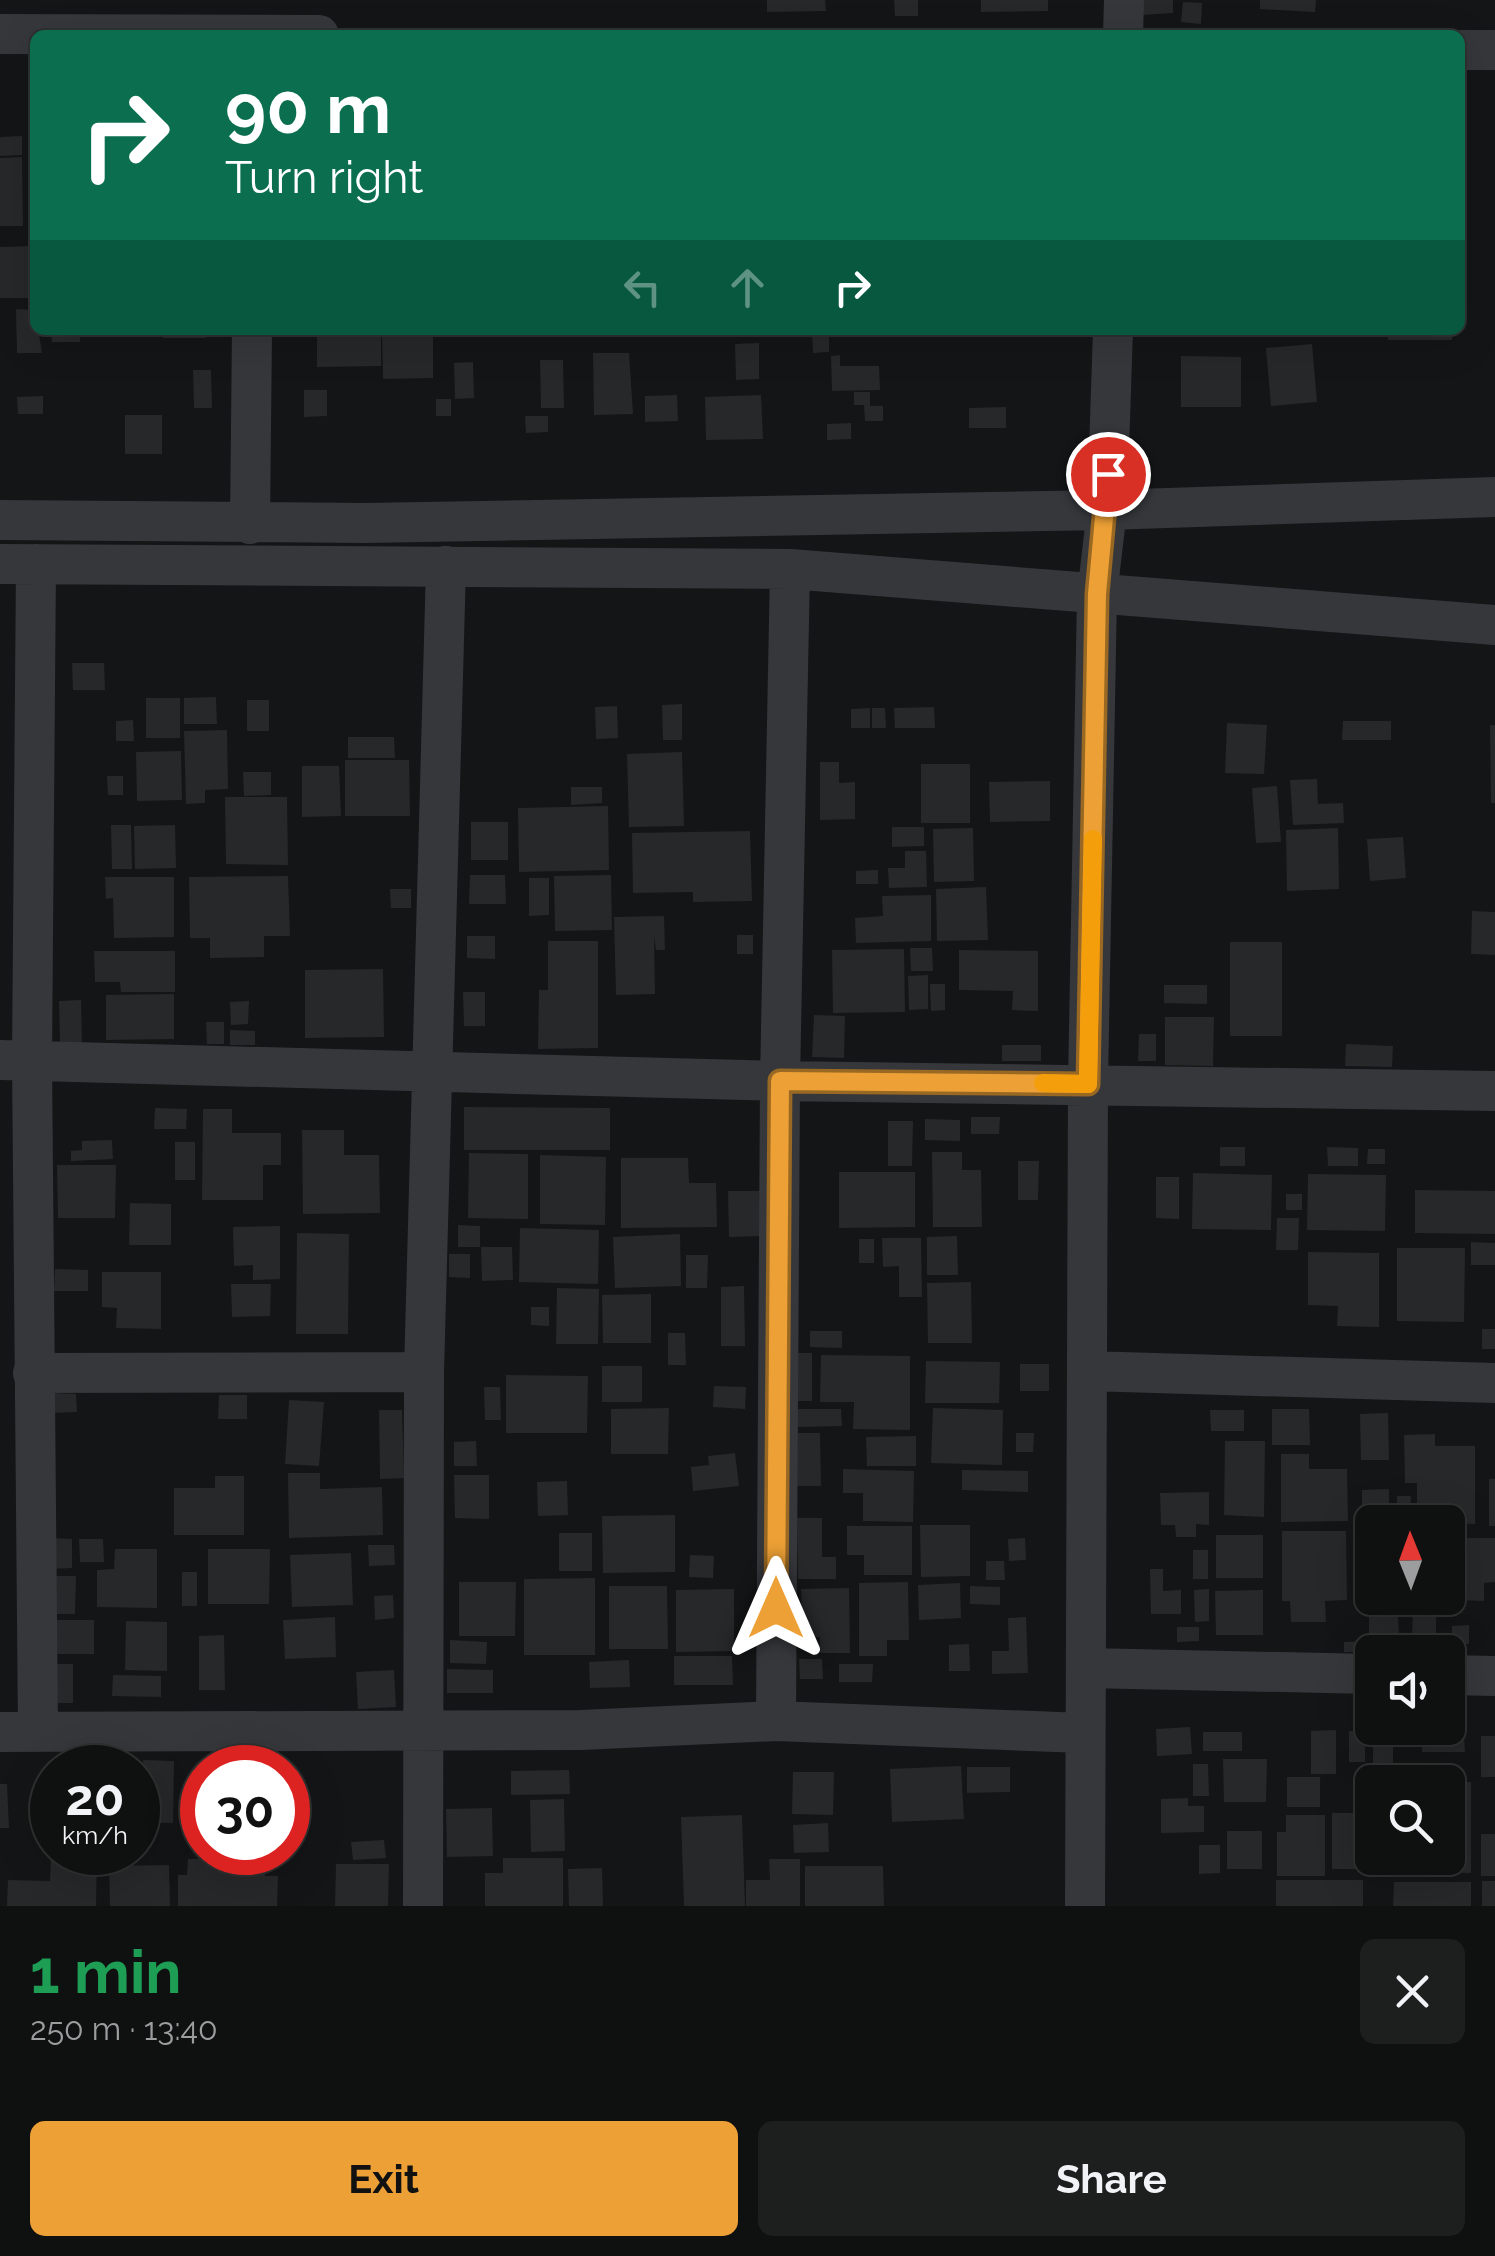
<!DOCTYPE html>
<html lang="en">
<head>
<meta charset="utf-8">
<style>
  body { margin:0; font-family:Raleway,sans-serif; background:#1d1e1e; color:#f1f3f6; height:100vh; display:flex; flex-direction:column; font-size:38px; white-space:nowrap }
  * { box-sizing:border-box; margin:0 }
  p { font-size:32px; color:#9b9d9f }
  .icon { flex:none; width:55px; height:55px; fill:none; stroke:currentColor; stroke-width:2; stroke-linecap:round; stroke-linejoin:round }
  .map { position:relative; height:1906px; overflow:hidden }
  .details { display:flex; flex-direction:column; background:#0f1010; flex:1 }
  .details>* { flex:none }
  .top-card { position:absolute; left:30px; top:30px; width:1435px; height:305px; border-radius:15px; box-shadow:0 10px 40px #0002,0 0 0 2px #2f3030; background:#0b6e4f; color:#fff; overflow:hidden }
  .needle { width:65px; rotate:359deg }
  .tools { position:absolute; left:1355px; top:1505px; display:grid; gap:20px }
  .tools a { display:grid; place-items:center; width:110px; height:110px; border-radius:15px; background:#0f1010; box-shadow:0 10px 40px #0002,0 0 0 2px #2f3030; font-size:50px }
  .speed { position:absolute; left:30px; top:1745px; display:flex; gap:20px; font-size:50px; font-weight:700; text-align:center }
  .speed>* { display:grid; place-content:center; width:130px; height:130px; border-radius:50%; background:#0f1010; box-shadow:0 10px 40px #0002,0 0 0 2px #2f3030; line-height:1 }
  .speed small { font-size:25px; font-weight:400 }
  .speed .limit { border:15px solid #d22; background:#fff; color:#111 }
  .pin { position:absolute; display:grid; place-items:center; width:85px; height:85px; color:#fff; margin:-42px; border:5px solid #fff; border-radius:50%; box-shadow:0 2px 10px #0007 }
  .me { position:absolute; width:110px; margin:-55px; rotate:0deg; stroke-linejoin:round; filter:drop-shadow(0 0 8px #0008) }
  .turn { display:flex; align-items:center; gap:35px; height:210px; padding:0 30px; font-size:45px }
  .turn .icon { width:130px; height:130px; stroke-width:2.5 }
  .turn b { display:block; font-size:70px; line-height:85px }
  .lanes { display:flex; align-items:center; height:95px; padding:0 30px; background:#0003; justify-content:center; gap:50px; direction:ltr }
  .lanes .off { opacity:.35 }
  .round { display:grid; place-items:center; flex:none; width:105px; height:105px; border-radius:15px; background:#1d1e1e }
  .overview { display:flex; align-items:center; justify-content:space-between; height:170px; padding:0 30px }
  h1 { font-size:60px; font-weight:700; line-height:75px; color:#1e9e55 }
  .primary-button { display:flex; gap:20px; margin-top:auto; padding:20px 30px }
  .primary-button a { flex:1; height:115px; border-radius:15px; background:#eca036; color:#111; font-size:40px; font-weight:700; line-height:115px; text-align:center }
  .primary-button a+a { background:#1d1e1e; color:#f1f3f6 }
  .map>svg:first-child { display:block }
  .building { fill:#27282a }
  .lines { fill:none; stroke-linecap:round; stroke-linejoin:round }
  .minor { stroke:#36373b; stroke-width:40 }
  .route-casing { stroke:#996823; stroke-width:25 }
  .route { stroke:#eca036; stroke-width:18 }
  .slow { stroke:#f59e0b; stroke-width:18 }
</style>
</head>
<body>
<div class="map">
<svg width="1495" height="1906" viewBox="0 0 1495 1906">
  <rect width="100%" height="100%" fill="#141516"/>
  <!-- building -->
  <path class="building" d="M767 0H825L826 11 767 12Z
    M894 0H918V16H895Z
    M981 0H1048V11L981 12Z
    M1141 0H1173V13L1142 15Z
    M1260 0H1316L1315 12 1260 9Z
    M1183 2 1202 3 1201 24 1181 22Z
    M22 136V155L0 156V137Z
    M22 157 23 226H0V158Z
    M35 246V298H0V247Z
    M16 309 35 310 42 353H17Z
    M51 330H80V342H52Z
    M163 330H206V338H163Z
    M317 330H381V366L317 367Z
    M382 330H433V378L383 379Z
    M1388 330H1452V340H1388Z
    M829 332V352L813 353 812 333Z
    M759 343V379L736 380 735 344Z
    M1312 344 1317 402 1271 406 1266 348Z
    M593 353H629L633 414 594 415Z
    M840 355V366H879L880 390 832 391 831 356Z
    M1181 356 1241 357V407H1181Z
    M540 360H563L564 408H541Z
    M473 362 474 398 455 399 454 363Z
    M193 370H211L212 408H194Z
    M304 390H327V416L304 417Z
    M854 392H870V406H883V421H865L864 405H854Z
    M677 395 678 421 645 422V396Z
    M761 395 763 439 706 440 705 397Z
    M43 396V414H18L17 397Z
    M436 399H451V416H436Z
    M1006 407V428H969V408Z
    M125 415H162V454H125Z
    M525 416H548V432L526 433Z
    M851 423V439L827 440V424Z
    M72 663H104L105 690H73Z
    M216 697 217 724H184V698Z
    M146 698H180V738H146Z
    M247 700H269V731H247Z
    M682 704V740H663L662 705Z
    M617 706 618 738 596 739 595 707Z
    M934 707 935 728H895L894 708Z
    M870 708V728H851V709Z
    M872 708H885L886 728H872Z
    M133 720 134 741H116V721Z
    M1343 721H1391V740H1342Z
    M1227 723 1267 725 1264 774 1225 773Z
    M1490 725H1495V803H1491Z
    M227 730 228 789 205 790V803L186 804 184 731Z
    M348 737H394L395 758H348Z
    M181 751 182 800 137 801 136 752Z
    M682 752 684 826 629 827 627 754Z
    M345 760H409L410 816H345Z
    M820 762H839V783L855 782V819L820 820Z
    M921 764H970V823H921Z
    M302 766H339L341 816 302 817Z
    M243 772H271V795L244 796Z
    M107 776H123V795H108Z
    M1317 779 1318 804 1343 803 1344 823 1293 825 1290 780Z
    M1050 781V821L990 822 989 782Z
    M1277 786 1281 842 1256 843 1252 788Z
    M571 787H602V803L571 805Z
    M225 797H287L288 865 226 864Z
    M608 806 609 870 519 872 518 808Z
    M471 822H508V860H471Z
    M111 825H131L132 869H112Z
    M175 825 176 868 135 869 134 826Z
    M892 827H924V846L892 847Z
    M973 828 974 881 934 882 933 829Z
    M1338 828 1339 889 1287 891 1286 830Z
    M750 831 752 901 693 902V892L633 893 632 833Z
    M1403 837 1406 878 1370 881 1367 839Z
    M905 851H926L927 887 889 888 888 868H905Z
    M878 870V884H856V871Z
    M470 875H505L506 904H469Z
    M611 875 612 930 555 931 554 876Z
    M288 876 290 936H264V957L210 958V938H190L189 877Z
    M105 877H174V937L114 938 113 898 106 899Z
    M529 878H549V915L529 916Z
    M986 887 988 940 937 941 936 889Z
    M390 889H411V908H391Z
    M931 895V941L856 943 855 918 883 916 882 896Z
    M1472 911 1495 912V955L1471 954Z
    M664 916 665 950H656L654 936 655 994 616 995 614 917Z
    M737 935H753V954H737Z
    M467 936H495V959L467 958Z
    M548 941H598V1048L538 1049 539 990H548Z
    M1230 942H1282V1036H1230Z
    M910 948H932L933 971H911Z
    M904 949 905 1012 833 1013 832 950Z
    M959 950 1038 951V1011L1012 1010 1013 991 959 990Z
    M94 951H175V992H121L120 982H95Z
    M383 969 384 1037 305 1038V970Z
    M928 975V1009L909 1010 908 976Z
    M930 984H945V1010L931 1011Z
    M1164 985H1207V1004L1164 1003Z
    M463 992H485V1026H464Z
    M174 994V1039L106 1040V995Z
    M81 1000 82 1045H60L59 1001Z
    M249 1001 248 1024 231 1025 230 1002Z
    M814 1015 845 1016 844 1058 812 1057Z
    M1165 1017H1214L1213 1066 1165 1065Z
    M206 1022H224V1044H207Z
    M230 1030 255 1031V1045H230Z
    M1139 1034H1156V1061H1138Z
    M1346 1044 1393 1046 1392 1067 1345 1066Z
    M1002 1045H1041V1061H1002Z
    M464 1107 610 1108V1150H464Z
    M155 1108 187 1109 186 1129H154Z
    M203 1109H232V1133H281V1165H263V1200H202Z
    M971 1117H1000L999 1134H971Z
    M925 1119 960 1120V1141L925 1140Z
    M888 1121H913L912 1166H888Z
    M302 1130H344V1155H379L380 1213 303 1214Z
    M112 1140 113 1159 71 1161V1151L82 1150V1141Z
    M175 1142H195V1180H175Z
    M1220 1147H1245V1166H1220Z
    M1327 1147 1358 1148V1166H1328Z
    M1368 1149H1385V1164H1367Z
    M932 1152H962V1170H981L982 1227H933Z
    M469 1153 528 1154V1219L468 1218Z
    M540 1155 606 1157 605 1225 540 1224Z
    M621 1158H688L689 1183H716L717 1227 621 1228Z
    M1018 1161H1039L1038 1200H1018Z
    M57 1165H116L115 1218H58Z
    M839 1172H915V1227L839 1228Z
    M1193 1173 1272 1175 1271 1230 1192 1229Z
    M1308 1174 1386 1175 1385 1231 1307 1230Z
    M1156 1177H1179V1219L1156 1218Z
    M1415 1190 1495 1191V1234L1415 1233Z
    M728 1191H760L761 1236 729 1237Z
    M1286 1194H1302V1210H1286Z
    M130 1203 171 1204V1245H129Z
    M1277 1218H1299L1298 1250H1276Z
    M458 1225 480 1226V1247H458Z
    M280 1226V1279L253 1280V1265L234 1266 233 1227Z
    M520 1228 599 1230 598 1284 519 1282Z
    M297 1233 349 1234 348 1334H296Z
    M680 1234 681 1286 615 1288 613 1237Z
    M957 1236 958 1275H927V1237Z
    M882 1238H921L922 1297H899V1266L883 1267Z
    M859 1239H874V1263H859Z
    M1471 1242 1495 1243V1265H1471Z
    M481 1247H512L513 1280 482 1281Z
    M1397 1248H1465L1464 1322 1397 1321Z
    M1308 1252 1379 1253V1327L1337 1326 1338 1306 1308 1305Z
    M449 1254H470V1278L449 1277Z
    M686 1255H708L707 1288H686Z
    M55 1269 88 1270V1291H54Z
    M102 1272H161V1329L116 1328 117 1308 102 1307Z
    M971 1282 972 1343H928L927 1283Z
    M231 1284H271L270 1316 232 1317Z
    M744 1286 745 1346H721V1287Z
    M557 1288 599 1289 598 1344H556Z
    M651 1294V1343H603L602 1295Z
    M531 1307H549V1326L531 1325Z
    M1482 1329H1495V1349H1482Z
    M810 1331H842V1348L810 1347Z
    M668 1333H685L686 1365H668Z
    M794 1353H812V1401H794Z
    M821 1355 910 1356V1430L853 1429 854 1402H820Z
    M926 1361 1000 1362 999 1403H925Z
    M1020 1364H1049V1391H1020Z
    M602 1366H642V1402H602Z
    M506 1375 588 1376 587 1433H506Z
    M714 1386 746 1387 745 1409 713 1407Z
    M484 1387H500L501 1420H485Z
    M50 1393 76 1394 77 1412 50 1413Z
    M219 1395H247V1419H218Z
    M289 1400 324 1402 319 1466 285 1464Z
    M669 1408 668 1454H611V1409Z
    M933 1408 1003 1410 1002 1465 931 1463Z
    M797 1409H841L842 1426 796 1427Z
    M1272 1409H1309L1310 1445H1272Z
    M379 1410H402L404 1478 380 1479Z
    M1210 1410H1244V1431H1211Z
    M1388 1413 1389 1460H1361L1360 1414Z
    M796 1433H820L821 1486H797Z
    M1016 1433H1034L1033 1452H1016Z
    M1435 1434V1446H1475V1524L1417 1522V1483H1405L1404 1435Z
    M916 1436V1466H867L866 1437Z
    M476 1441 477 1466H454V1442Z
    M1225 1441H1265L1264 1517 1224 1515Z
    M735 1453 739 1486 693 1491 691 1467 709 1465 708 1456Z
    M1281 1454H1309V1469H1347L1348 1521 1281 1522Z
    M843 1469 914 1471 913 1522 863 1521V1493H843Z
    M962 1470 1028 1471V1492L962 1490Z
    M288 1473H320V1489L382 1487 383 1535 289 1538Z
    M454 1475H489V1519L455 1518Z
    M215 1476H244V1535H174V1488H215Z
    M1489 1479H1495V1526H1489Z
    M567 1481 568 1515 538 1516 537 1482Z
    M1389 1489V1522L1362 1524V1490Z
    M1209 1492V1525L1196 1524V1537H1176L1175 1525H1161L1160 1493Z
    M1397 1496H1411L1410 1515H1397Z
    M675 1515V1572L603 1573 602 1516Z
    M797 1518H822V1557H836V1579H798Z
    M920 1525H970V1576L921 1577Z
    M847 1526H912V1575H864V1555H847Z
    M1282 1531H1346L1347 1600 1325 1601 1326 1622H1291L1290 1601H1282Z
    M1364 1531H1372V1570H1364Z
    M559 1533H592V1571H559Z
    M1216 1535H1263V1578H1216Z
    M49 1538 72 1539V1568L49 1569Z
    M1025 1538 1026 1560 1009 1561 1008 1539Z
    M1456 1538H1495V1582L1484 1583V1601L1457 1600Z
    M79 1539H103L104 1562H80Z
    M368 1545H394L395 1565 369 1566Z
    M115 1549H157V1608L97 1607V1570L114 1569Z
    M208 1549H270L269 1604H208Z
    M1193 1550H1208V1579H1193Z
    M351 1553 353 1605 292 1607 290 1555Z
    M690 1555 714 1556 713 1578 689 1577Z
    M986 1561H1004L1005 1580H986Z
    M1150 1569H1163V1591L1181 1590V1614H1151Z
    M182 1572H197V1606H182Z
    M53 1576H76L75 1614H53Z
    M595 1578V1655H524V1579Z
    M459 1582H516L515 1636H459Z
    M908 1582 909 1640H887V1656H859V1583Z
    M960 1583 961 1618 919 1620 918 1585Z
    M609 1586H667L668 1649H609Z
    M970 1586 1000 1587V1605L970 1604Z
    M849 1588 850 1653H820V1637H803L801 1589Z
    M734 1589V1651L676 1652V1590Z
    M1209 1589V1621L1195 1622 1194 1590Z
    M1263 1590V1635H1216L1215 1591Z
    M393 1595 394 1618 375 1620 374 1596Z
    M1403 1598H1451V1609L1436 1610V1636H1412L1413 1610H1403Z
    M1369 1615H1398L1399 1637H1369Z
    M335 1617 336 1657 285 1659 283 1620Z
    M1026 1617 1028 1673 992 1674V1651H1009L1008 1618Z
    M52 1620H94V1654H52Z
    M126 1621 167 1622V1671L125 1670Z
    M1469 1625V1644H1452V1626Z
    M1177 1627H1199V1641L1177 1642Z
    M224 1635 225 1690H199V1636Z
    M450 1640 487 1642 486 1664 450 1663Z
    M1369 1641V1652H1344V1642Z
    M969 1644 970 1671H949V1645Z
    M674 1656H732L733 1685H674Z
    M799 1659H822L823 1679H800Z
    M629 1660 630 1687 590 1688 589 1662Z
    M48 1664H73V1703H48Z
    M839 1664H873L872 1682H839Z
    M447 1669 493 1670V1693H447Z
    M394 1670 396 1707 358 1709 356 1672Z
    M113 1675 161 1676V1697L112 1696Z
    M1190 1727 1192 1754 1157 1756 1156 1729Z
    M1336 1730V1774H1311V1731Z
    M1349 1731 1365 1732V1762H1349Z
    M1203 1732H1242V1751H1203Z
    M1422 1733H1464L1465 1752H1422Z
    M1373 1734H1393V1765H1373Z
    M1481 1736H1495V1777H1481Z
    M1223 1759H1267L1266 1802H1224Z
    M143 1760 174 1761 173 1823 142 1822Z
    M1193 1764H1208L1209 1796H1193Z
    M961 1766 964 1819 892 1822 890 1769Z
    M967 1767H1010V1792L967 1793Z
    M569 1770 570 1794 511 1795V1771Z
    M793 1772H834L833 1815 792 1814Z
    M1287 1777H1320V1807H1287Z
    M1448 1782H1471V1873L1412 1872 1411 1858H1448Z
    M0 1784H7L9 1828H0Z
    M1188 1798V1806H1204V1832L1161 1833V1799Z
    M564 1799 565 1851 531 1852 530 1800Z
    M492 1808 493 1856 447 1857 446 1809Z
    M1332 1813H1367V1869H1332Z
    M742 1815 745 1906H684L681 1817Z
    M1286 1815H1325V1876H1277V1832H1286Z
    M828 1823 829 1852 794 1853 793 1825Z
    M1227 1831H1262V1869H1227Z
    M1481 1834H1495V1876H1481Z
    M384 1840 386 1858 353 1860 351 1842Z
    M1199 1845H1220V1873L1199 1874Z
    M51 1855 97 1856 96 1906H7L8 1880 50 1881Z
    M503 1858H563V1906H485V1873H503Z
    M188 1859H265V1876H278L277 1906H178V1875H187Z
    M769 1859H800V1906H746V1880H770Z
    M336 1864H389L388 1906H335Z
    M169 1865 170 1906H110L109 1866Z
    M805 1866H883L884 1906H805Z
    M602 1868 603 1906H569L568 1869Z
    M1276 1880H1363V1906H1276Z
    M1482 1881H1495V1906H1482Z
    M1394 1882H1471V1906H1393Z"/>
  <g class="lines">
    <!-- minor -->
    <path class="minor" d="M0 34 319 35
      M1123 35 1124 0
      M1460 50H1495
      M0 520 365 523 1107 510 1495 497
      M250 524 252 330
      M0 564 790 569 1495 625
      M36 564 32 1060 38 1731
      M0 1060 780 1081 1495 1091
      M1088 1371 1495 1383
      M33 1373 424 1372
      M1086 1668 1372 1674
      M1448 1675 1495 1676
      M776 1721 780 1081 790 569
      M0 1732 581 1730 776 1721 1083 1733
      M423 1906 424 1372 446 566
      M1085 1906 1088 1083 1097 595 1107 510 1113 330"/>
  </g>
  <g class="lines">
    <defs>
      <path id="route" d="M776 1608 780 1081 1088 1084 1097 594 1108 474"/>
    </defs>
    <!-- route casing -->
    <use href="#route" class="route-casing"/>
    <!-- route -->
    <use href="#route" class="route"/>
    <!-- slow -->
    <path class="slow" d="M1043 1083 1088 1084 1093 839"/>
  </g>
</svg>
<div class="tools">
<a><svg class="needle" viewBox="-14 -14 28 28"><path d="M0-13l5 13h-10z" fill="#e53935"/><path d="M0 13l5-13h-10z" fill="#9b9d9f"/></svg></a>
<a><svg class="icon" aria-label="sound" viewBox="0 0 24 24"><path d="M4 9h4l5-4v14l-5-4H4zM17 9q2 3 0 6"/></svg></a>
<a><svg class="icon" aria-label="search" viewBox="0 0 24 24"><circle cx="10" cy="10" r="6"/><path d="M15 15l6 6"/></svg></a>
</div>
<div class="speed"><div>20<small>km/h</small></div><div class="limit">30</div></div>
<div class="pin" style="left:1108px;top:474px;background:#d93025"><svg class="icon" aria-label="arrive" viewBox="0 0 24 24"><path d="M6 21V4h12l-3 4 3 4H6"/></svg></div>
<svg class="me" style="left:776px;top:1608px" viewBox="-20 -20 40 40"><path d="M0-17L14 15 0 8-14 15z" fill="#eca036" stroke="#fff" stroke-width="4"/></svg>
<div class="top-card">
<div class="turn"><svg class="icon" aria-label="right" viewBox="0 0 24 24"><path d="M7 20v-9h11M14 6l5 5-5 5"/></svg><div><b>90 m</b>Turn right</div></div>
<div class="lanes"><svg class="icon off" aria-label="left" viewBox="0 0 24 24"><path d="M17 20v-9H6M10 6l-5 5 5 5"/></svg><svg class="icon off" aria-label="ahead" viewBox="0 0 24 24"><path d="M12 20V5M6 11l6-6 6 6"/></svg><svg class="icon" aria-label="right" viewBox="0 0 24 24"><path d="M7 20v-9h11M14 6l5 5-5 5"/></svg></div>
</div>
</div>
<section class="details">
<div class="overview"><div><h1>1 min</h1><p>250 m · 13:40</p></div><a class="round"><svg class="icon" aria-label="close" viewBox="0 0 24 24"><path d="M6 6l12 12M18 6L6 18"/></svg></a></div>
<div class="primary-button"><a>Exit</a><a>Share</a></div>
</section>
</body>
</html>
